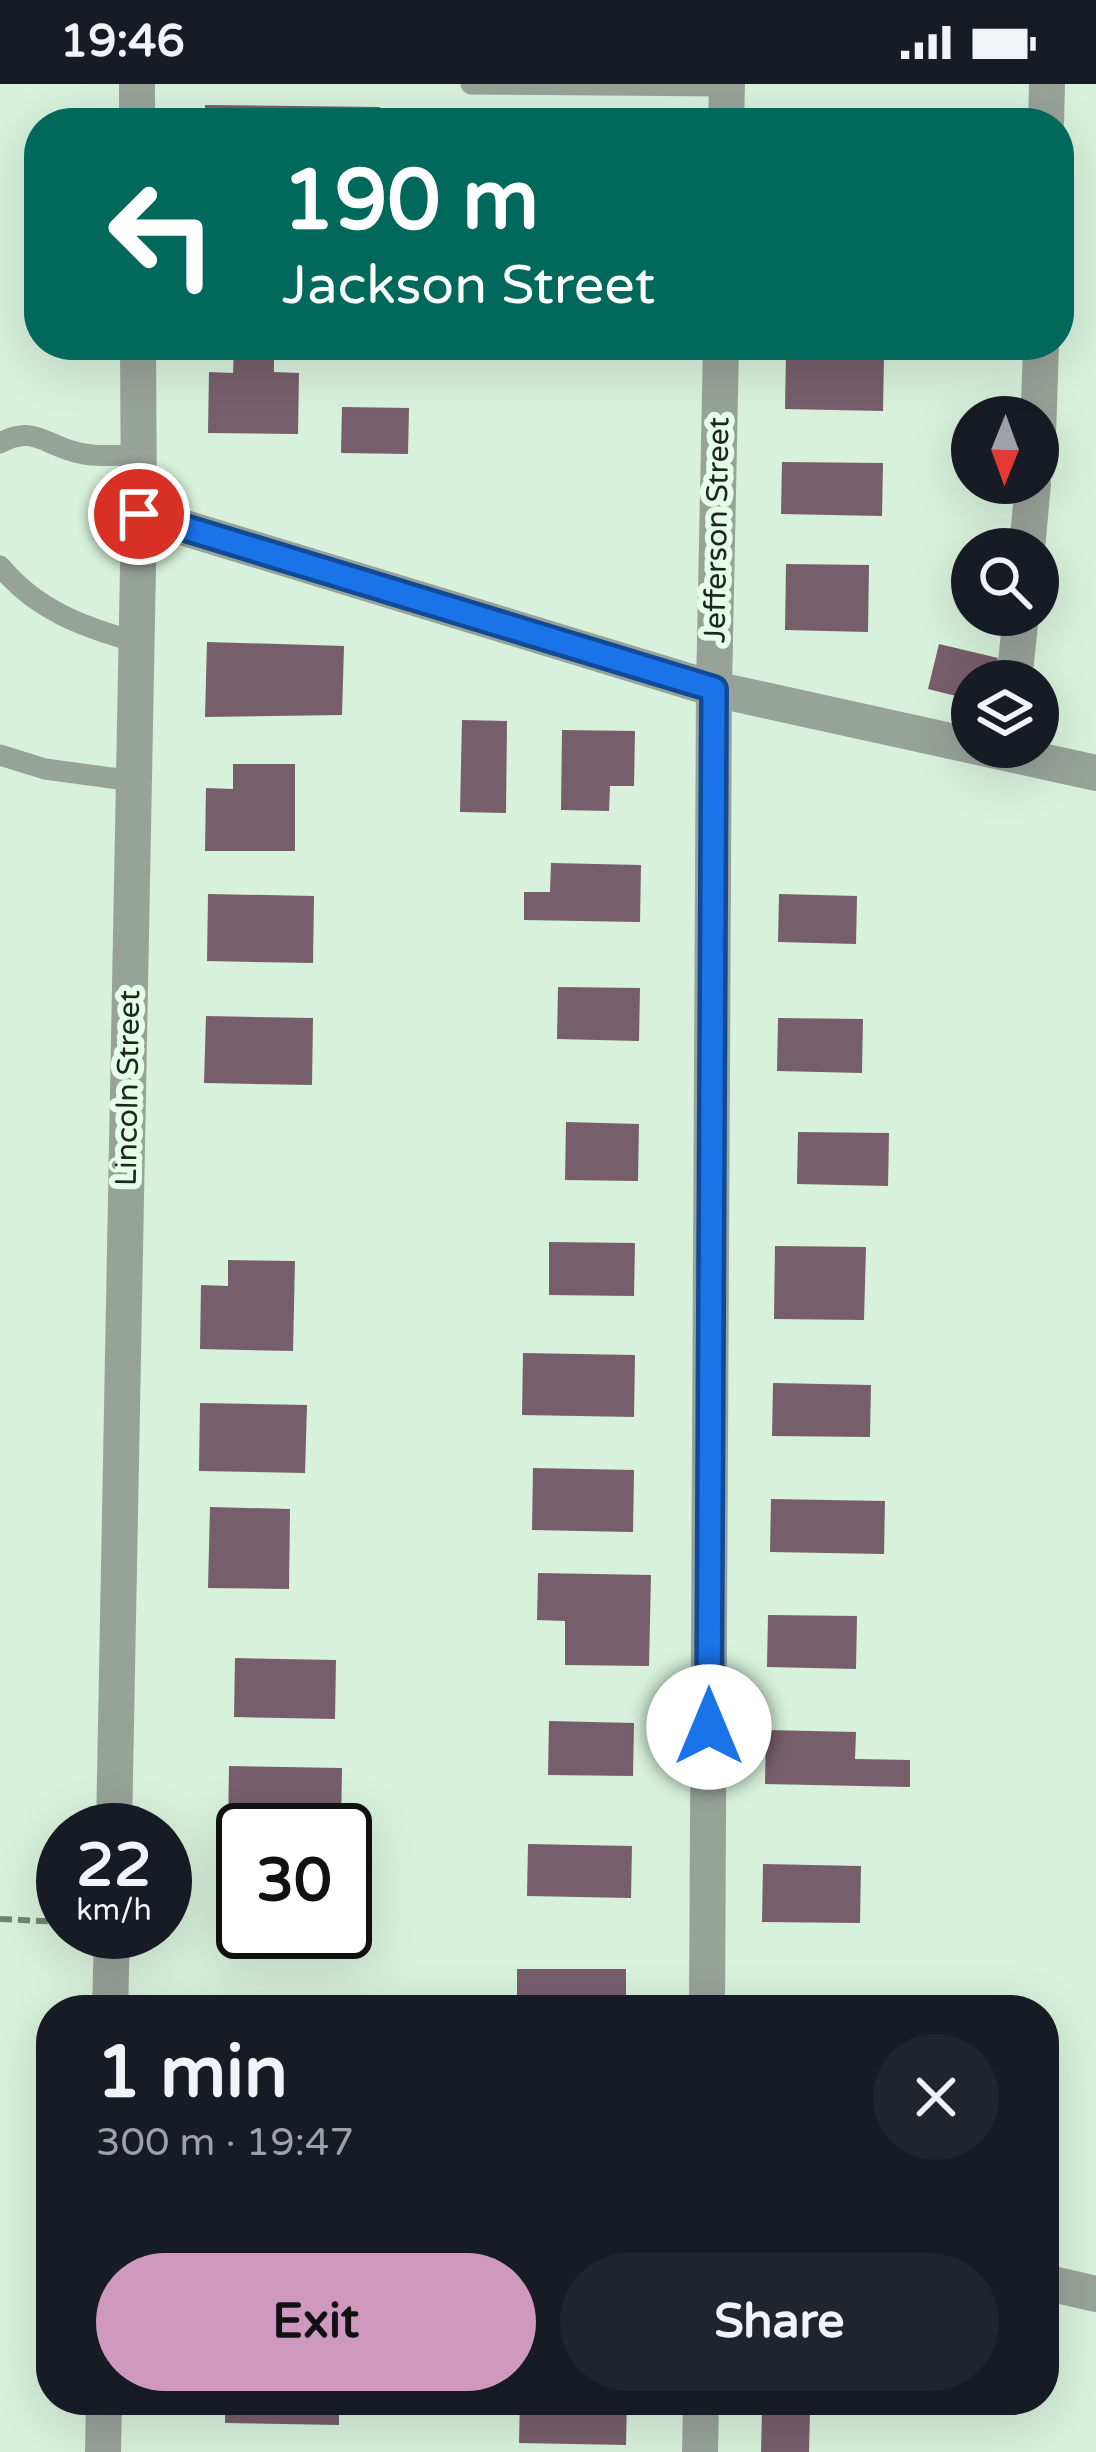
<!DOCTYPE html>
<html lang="en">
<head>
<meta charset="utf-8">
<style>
  body { margin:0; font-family:"Varela Round",sans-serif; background:#20242c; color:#f1f3f6; height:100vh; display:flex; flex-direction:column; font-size:45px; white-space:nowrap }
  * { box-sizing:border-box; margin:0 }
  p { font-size:39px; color:#9ea1a6 }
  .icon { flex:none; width:66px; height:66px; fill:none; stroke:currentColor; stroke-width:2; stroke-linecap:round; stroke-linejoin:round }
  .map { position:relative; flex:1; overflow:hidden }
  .panel { position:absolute; left:36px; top:1911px; width:1023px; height:420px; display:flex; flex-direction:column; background:#171b24; border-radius:48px; box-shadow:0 12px 48px #0002 }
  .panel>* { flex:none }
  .banner { position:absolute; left:24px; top:24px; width:1050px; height:252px; border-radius:48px; box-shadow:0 12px 48px #0002; background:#00695c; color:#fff; overflow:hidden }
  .needle { width:78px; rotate:181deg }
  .buttons { position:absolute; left:951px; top:312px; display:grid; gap:24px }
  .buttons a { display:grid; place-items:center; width:108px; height:108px; border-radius:50%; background:#171b24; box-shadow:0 12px 48px #0002; font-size:60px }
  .speed { position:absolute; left:36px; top:1719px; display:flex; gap:24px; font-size:60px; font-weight:700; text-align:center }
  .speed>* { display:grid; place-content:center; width:156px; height:156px; border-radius:50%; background:#171b24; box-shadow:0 12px 48px #0002; line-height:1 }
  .speed small { font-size:30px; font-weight:400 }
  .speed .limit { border:6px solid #111; border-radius:18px; background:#fff; color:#111 }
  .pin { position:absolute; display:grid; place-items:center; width:102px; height:102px; color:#fff; margin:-51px; border:6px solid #fff; border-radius:50%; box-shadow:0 3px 12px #0007 }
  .me { position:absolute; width:132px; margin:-66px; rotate:0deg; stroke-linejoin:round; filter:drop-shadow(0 0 9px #0008) }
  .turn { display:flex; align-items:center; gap:42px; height:252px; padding:0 60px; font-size:54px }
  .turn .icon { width:156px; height:156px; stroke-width:2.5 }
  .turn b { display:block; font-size:84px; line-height:102px }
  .round { display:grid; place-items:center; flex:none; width:126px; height:126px; border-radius:63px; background:#20242c }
  .headline { display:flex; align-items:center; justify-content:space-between; height:204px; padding:0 60px }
  h1 { font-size:72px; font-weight:700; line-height:90px }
  .cta { display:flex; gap:24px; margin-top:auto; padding:24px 60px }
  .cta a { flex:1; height:138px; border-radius:72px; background:#cf98be; color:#111; font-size:48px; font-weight:700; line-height:138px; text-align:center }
  .cta a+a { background:#20242c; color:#f1f3f6 }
  .status { display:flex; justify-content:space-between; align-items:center; height:84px; padding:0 60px; background:#171b24; direction:ltr }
  .status svg { height:33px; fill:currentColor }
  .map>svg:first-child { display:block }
  .building { fill:#775e6b }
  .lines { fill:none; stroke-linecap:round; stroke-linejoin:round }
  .path { stroke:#728375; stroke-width:6; stroke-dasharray:12 6; stroke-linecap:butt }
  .lane { stroke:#97a299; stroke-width:21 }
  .street { stroke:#97a299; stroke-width:36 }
  .route-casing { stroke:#114b97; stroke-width:30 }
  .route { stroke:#1a73e8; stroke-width:21 }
  .labels { text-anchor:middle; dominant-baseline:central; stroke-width:12; stroke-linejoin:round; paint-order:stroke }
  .street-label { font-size:30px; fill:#1d271f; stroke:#e5fee9 }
</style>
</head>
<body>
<div class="status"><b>19:46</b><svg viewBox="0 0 49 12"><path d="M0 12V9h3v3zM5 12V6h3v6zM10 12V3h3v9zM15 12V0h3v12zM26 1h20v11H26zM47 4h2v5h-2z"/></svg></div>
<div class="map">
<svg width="1096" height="2368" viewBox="0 0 1096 2368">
  <rect width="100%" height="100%" fill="#d7f1dc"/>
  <!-- building -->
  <path class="building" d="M205 21 380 23 379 39H205Z
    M234 262 274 263V288L299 289 298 350 208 349 209 288 233 289Z
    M786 269 884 271 883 327 785 325Z
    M342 323 409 324 408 370 341 369Z
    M782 378 883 379 882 432 781 430Z
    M786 480 869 481 868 548 785 546Z
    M207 558 344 562 342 631 205 633Z
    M939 560 998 574 993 597H972V616L928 605Z
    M462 636 507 637 506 729 460 728Z
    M562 646 635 647 634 702H610L609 727 561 726Z
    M233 680H295V767H205L206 704 233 705Z
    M551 779 641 781 640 838 524 836V808H550Z
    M208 810 314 812 313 879 207 877Z
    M779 810 857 812 856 860 778 858Z
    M558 903 640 904 639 957 557 955Z
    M206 932 313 934 312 1001 204 999Z
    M778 934 863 935 862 989 777 987Z
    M566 1038 639 1040 638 1097 565 1096Z
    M798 1048 889 1049 888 1102 797 1100Z
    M549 1158 635 1159 634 1212 549 1211Z
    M775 1162 866 1163 864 1236 774 1235Z
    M228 1176 295 1177 293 1267 200 1265 201 1201 228 1202Z
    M523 1269 635 1271 634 1333 522 1331Z
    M773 1299 871 1301 870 1353 772 1352Z
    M200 1319 307 1321 305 1389 199 1387Z
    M533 1384 634 1386 633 1448 532 1446Z
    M771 1415 885 1417 884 1470 770 1468Z
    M210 1423 290 1425 289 1505 208 1504Z
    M538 1489 651 1491 649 1582 565 1581V1537L537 1536Z
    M768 1531 857 1532 856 1585 767 1583Z
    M235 1574 336 1576 335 1635 234 1633Z
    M549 1637 634 1639 633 1692 548 1691Z
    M766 1646 856 1648 855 1675 910 1676V1703L765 1700Z
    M229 1682 342 1684 341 1746H243V1752H228Z
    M528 1760 632 1762 631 1814 527 1812Z
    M763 1780 861 1782 860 1839 762 1838Z
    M229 1802H243V1848H338V1869L227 1867Z
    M517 1885H626V1926H546V1912H517Z
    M225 2316H339V2341L225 2339Z
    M520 2316H627L626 2361 519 2359Z
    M762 2326 810 2327 809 2368H761Z"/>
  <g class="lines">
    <!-- path -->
    <path class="path" d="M0 1835 63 1838"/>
    <!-- lane -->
    <path class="lane" d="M471 0 727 2
      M0 359C31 342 42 358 72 367 92 374 117 371 139 371
      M0 482C36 526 83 543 136 558
      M0 671 45 685 134 697"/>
    <!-- street -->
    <path class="street" d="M137 0V39
      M726 39 727 0
      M1046 39 1047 0
      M1038 351 1041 261
      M139 430 714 605 1096 689
      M1027 465 1033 399
      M1014 597 1021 531
      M114 1746 139 430 138 261
      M110 1926 112 1848
      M707 1926 714 605 721 261
      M1044 2198 1096 2210
      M103 2368 104 2316
      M700 2368 701 2316"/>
  </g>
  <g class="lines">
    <defs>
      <path id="route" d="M139 430 714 605 709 1643"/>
    </defs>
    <!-- route casing -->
    <use href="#route" class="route-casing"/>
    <!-- route -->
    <use href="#route" class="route"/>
  </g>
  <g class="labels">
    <!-- street labels -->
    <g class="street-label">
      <text transform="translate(717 446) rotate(-89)">Jefferson Street</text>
      <text transform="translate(128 1004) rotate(-89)">Lincoln Street</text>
    </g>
  </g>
</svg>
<div class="buttons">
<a><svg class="needle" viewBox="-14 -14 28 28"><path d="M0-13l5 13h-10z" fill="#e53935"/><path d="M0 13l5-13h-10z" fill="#9ea1a6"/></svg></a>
<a><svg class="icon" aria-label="search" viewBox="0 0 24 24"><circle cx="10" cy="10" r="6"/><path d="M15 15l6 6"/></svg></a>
<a><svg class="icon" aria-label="layers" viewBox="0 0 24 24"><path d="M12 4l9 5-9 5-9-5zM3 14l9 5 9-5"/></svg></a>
</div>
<div class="speed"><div>22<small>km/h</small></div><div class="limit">30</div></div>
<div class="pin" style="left:139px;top:430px;background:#d93025"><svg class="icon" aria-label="arrive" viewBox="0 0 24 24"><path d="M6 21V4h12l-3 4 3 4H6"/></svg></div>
<svg class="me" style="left:709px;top:1643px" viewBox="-20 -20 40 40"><circle r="19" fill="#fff"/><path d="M0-13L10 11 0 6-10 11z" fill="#1a73e8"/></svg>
<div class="banner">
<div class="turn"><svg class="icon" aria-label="left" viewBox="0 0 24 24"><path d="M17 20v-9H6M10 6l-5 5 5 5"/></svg><div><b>190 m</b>Jackson Street</div></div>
</div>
<section class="panel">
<div class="headline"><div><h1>1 min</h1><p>300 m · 19:47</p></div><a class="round"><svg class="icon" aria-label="close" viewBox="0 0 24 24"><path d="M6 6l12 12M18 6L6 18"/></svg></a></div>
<div class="cta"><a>Exit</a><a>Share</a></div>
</section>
</div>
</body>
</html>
